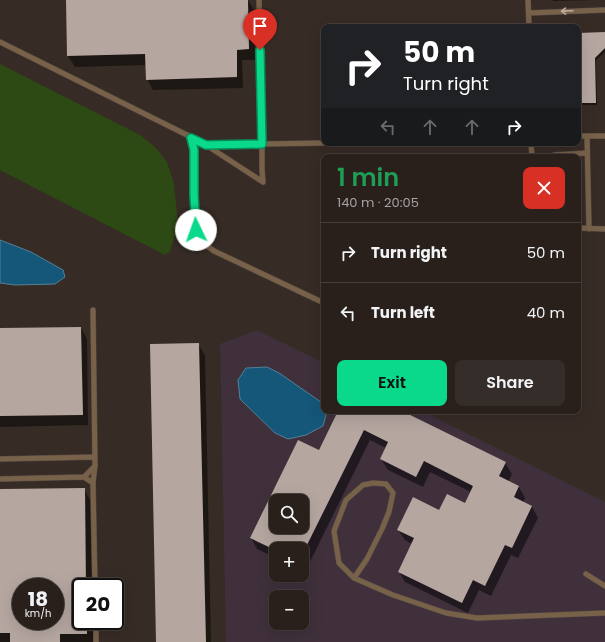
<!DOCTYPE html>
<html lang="en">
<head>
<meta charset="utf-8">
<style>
  body { margin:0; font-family:Poppins,sans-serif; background:#352d29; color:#f1f3f6; height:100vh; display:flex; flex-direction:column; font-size:15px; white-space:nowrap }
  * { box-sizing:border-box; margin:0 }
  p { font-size:13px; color:#a5a3a3 }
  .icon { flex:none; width:22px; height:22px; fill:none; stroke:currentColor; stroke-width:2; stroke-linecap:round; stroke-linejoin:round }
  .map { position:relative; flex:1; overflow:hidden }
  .drawer { position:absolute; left:321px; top:154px; width:260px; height:260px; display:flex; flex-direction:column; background:#29201c; border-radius:8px; box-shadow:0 4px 16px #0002,0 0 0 1px #453e3b }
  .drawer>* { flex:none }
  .top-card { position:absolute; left:321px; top:24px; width:260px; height:122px; border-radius:8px; box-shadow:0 4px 16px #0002,0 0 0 1px #453e3b; background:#202124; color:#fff; overflow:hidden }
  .buttons { position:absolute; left:269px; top:494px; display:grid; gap:8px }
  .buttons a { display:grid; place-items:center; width:40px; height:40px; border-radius:8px; background:#29201c; box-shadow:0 4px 16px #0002,0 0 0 1px #453e3b; font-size:20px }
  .speed { position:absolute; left:12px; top:578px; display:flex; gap:8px; font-size:20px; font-weight:700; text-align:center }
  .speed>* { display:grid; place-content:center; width:52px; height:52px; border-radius:50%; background:#29201c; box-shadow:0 4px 16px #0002,0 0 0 1px #453e3b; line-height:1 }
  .speed small { font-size:10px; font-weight:400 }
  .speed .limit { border:2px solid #111; border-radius:6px; background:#fff; color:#111 }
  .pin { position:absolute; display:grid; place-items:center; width:34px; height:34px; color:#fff; margin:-41px -17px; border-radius:50% 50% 50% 0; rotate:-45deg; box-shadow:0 0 4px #0007 }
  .pin .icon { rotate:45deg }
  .me { position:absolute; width:44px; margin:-22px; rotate:357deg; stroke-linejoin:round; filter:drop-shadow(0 0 3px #0008) }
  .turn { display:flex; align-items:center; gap:14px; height:84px; padding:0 16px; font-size:18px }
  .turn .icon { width:52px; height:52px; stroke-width:2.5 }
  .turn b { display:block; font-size:28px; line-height:34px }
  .lanes { display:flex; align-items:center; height:38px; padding:0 16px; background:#0003; justify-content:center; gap:20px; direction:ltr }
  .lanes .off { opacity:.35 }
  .round { display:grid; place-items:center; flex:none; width:42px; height:42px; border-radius:8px; background:#352d29 }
  .head { display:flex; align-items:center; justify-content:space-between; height:68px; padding:0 16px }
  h1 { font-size:24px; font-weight:600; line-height:30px; color:#1e9e55 }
  .action { display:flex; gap:8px; margin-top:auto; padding:8px 16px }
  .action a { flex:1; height:46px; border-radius:8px; background:#0ad98b; color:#111; font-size:16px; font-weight:600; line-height:46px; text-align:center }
  .action a+a { background:#352d29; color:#f1f3f6 }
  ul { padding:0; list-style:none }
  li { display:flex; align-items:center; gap:12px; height:60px; padding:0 16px; border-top:1px solid #453e3b }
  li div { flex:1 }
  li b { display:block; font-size:15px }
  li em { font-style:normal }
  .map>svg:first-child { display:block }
  .industrial { fill:#3f303c; fill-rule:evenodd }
  .green { fill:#2d4a14 }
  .water { fill:#155778; stroke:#548096 }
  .shadow { fill:#0007; fill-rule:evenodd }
  .building { fill:#b5a6a0; fill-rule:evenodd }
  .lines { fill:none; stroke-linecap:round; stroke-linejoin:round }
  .lane-casing { stroke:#534843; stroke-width:6 }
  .lane { stroke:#786149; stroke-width:5 }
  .oneway { stroke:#baaca1 }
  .route-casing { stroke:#068d5a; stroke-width:10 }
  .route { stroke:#0ad98b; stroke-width:7 }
</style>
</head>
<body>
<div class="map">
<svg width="605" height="642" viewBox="0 0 605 642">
  <rect width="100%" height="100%" fill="#372b26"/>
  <!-- industrial -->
  <path class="industrial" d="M257 330 324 363V411H422L605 502V642H226L220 344ZM276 501H302V527H276ZM276 549H302V575H276ZM276 597H302V623H276Z"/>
  <!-- green -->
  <path class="green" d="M0 64 140 135 155 147 167 162 174 184 178 225 170 251 165 255 0 170Z"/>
  <!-- water -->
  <path class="water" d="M0 240 31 252 63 270 65 277 55 284 15 285 0 283Z
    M267 367 279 373 321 402 326 415 323 426 306 435 288 439 275 433 240 399 238 380 246 368Z"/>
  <!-- shadow -->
  <path class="shadow" d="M67 0H248L254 10 255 60H242L243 88 153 90 147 79 146 65 75 67 68 56Z
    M553 0H595L553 1Z
    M605 33V52L596 60 597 105H578V34Z
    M81 328 87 339 88 425 0 427V329Z
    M198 344 205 355 211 642H157Z
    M339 411H400L505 463 512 474 508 482 519 487 525 498 523 503 532 507 538 518 518 558 511 555 491 596 479 590 468 613 405 582 399 572 412 544 405 540 398 530 440 512 465 504 471 492 430 472 423 487 388 470 381 459 386 448 370 440 305 572 302 571V549H276V558L257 549 251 538 298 441 319 451ZM276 501H302V527H276Z
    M84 489 90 500 92 587H81V621H93V642H0V490ZM21 587H55V621H21Z"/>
  <!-- building -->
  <path class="building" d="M66 0H248L249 49 237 50V77L146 80 145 54 67 56Z
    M605 32V48L595 58 596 103H578V33Z
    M81 327 83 415 0 416V328Z
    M199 343 206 642H156L150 344Z
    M338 411H402L506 462 499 476 519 486 514 497 532 506 512 548 505 545 485 586 473 580 462 603 398 572 414 538 397 530 413 497 439 510 447 494 465 503 473 486 424 461 416 477 380 459 388 442 364 430 305 549H273L250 538 298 440 319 450ZM276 501H302V527H276Z
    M85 488 86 587H81V621H87V634H60V642H10V633H0V489ZM21 587H55V621H21Z"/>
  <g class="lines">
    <defs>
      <path id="lane" d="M259 0 262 144 324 143
        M528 0 529 27
        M529 13 605 10
        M0 42 191 137 194 150V195L196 230 203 243 214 251 324 303
        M578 136H605
        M587 136 589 229
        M191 137 206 145 263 182
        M531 143 532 157
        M206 145 262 144V170L263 182
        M553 157 554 155 587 153
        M578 228 605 229
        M93 310 95 465 93 483
        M0 459 95 457
        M84 477 95 466
        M0 479 84 477 93 483 95 587
        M586 574 605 586
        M354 578 367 559 382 529 389 512 393 493 386 484 373 483 363 485 346 500 334 531 339 563 354 578 393 595 446 613 477 618 605 613
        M96 621V642"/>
    </defs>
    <!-- lane casing -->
    <use href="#lane" class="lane-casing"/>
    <!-- lane -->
    <use href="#lane" class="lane"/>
  </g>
  <!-- one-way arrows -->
  <defs><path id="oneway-shaft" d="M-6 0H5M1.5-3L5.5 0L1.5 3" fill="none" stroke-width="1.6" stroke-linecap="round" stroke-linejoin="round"/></defs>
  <use class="oneway" href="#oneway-shaft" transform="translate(567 11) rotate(178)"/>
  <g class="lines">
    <defs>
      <path id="route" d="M196 230 194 195V150L191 138 206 145 262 144 260 50"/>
    </defs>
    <!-- route casing -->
    <use href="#route" class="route-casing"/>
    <!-- route -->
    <use href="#route" class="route"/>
  </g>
</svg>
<div class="buttons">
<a><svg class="icon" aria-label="search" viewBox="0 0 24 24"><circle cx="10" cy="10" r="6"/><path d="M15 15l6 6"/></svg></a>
<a>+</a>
<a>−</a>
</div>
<div class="speed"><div>18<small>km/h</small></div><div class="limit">20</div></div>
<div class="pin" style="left:260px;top:50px;background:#d93025"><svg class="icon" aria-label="arrive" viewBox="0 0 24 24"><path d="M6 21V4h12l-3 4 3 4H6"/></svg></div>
<svg class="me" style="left:196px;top:230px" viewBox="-20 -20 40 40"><circle r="19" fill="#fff"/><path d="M0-13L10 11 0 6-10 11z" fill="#0ad98b"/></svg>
<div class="top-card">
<div class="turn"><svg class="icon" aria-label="right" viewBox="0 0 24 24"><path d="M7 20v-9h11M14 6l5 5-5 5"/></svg><div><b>50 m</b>Turn right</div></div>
<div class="lanes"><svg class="icon off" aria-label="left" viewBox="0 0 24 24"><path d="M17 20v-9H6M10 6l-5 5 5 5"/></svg><svg class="icon off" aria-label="ahead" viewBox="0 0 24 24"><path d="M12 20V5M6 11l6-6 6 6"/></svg><svg class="icon off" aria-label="ahead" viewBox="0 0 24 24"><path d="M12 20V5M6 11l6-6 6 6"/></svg><svg class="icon" aria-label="right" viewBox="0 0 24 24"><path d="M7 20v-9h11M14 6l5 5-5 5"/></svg></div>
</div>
<section class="drawer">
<div class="head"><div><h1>1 min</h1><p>140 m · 20:05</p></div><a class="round" style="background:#d93025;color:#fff"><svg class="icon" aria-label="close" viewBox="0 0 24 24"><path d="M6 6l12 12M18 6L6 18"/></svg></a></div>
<ul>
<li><svg class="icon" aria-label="right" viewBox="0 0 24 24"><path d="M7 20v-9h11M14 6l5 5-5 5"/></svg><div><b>Turn right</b></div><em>50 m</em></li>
<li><svg class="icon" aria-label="left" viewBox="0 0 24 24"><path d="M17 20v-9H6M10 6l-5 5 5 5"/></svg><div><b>Turn left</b></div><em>40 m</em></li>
</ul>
<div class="action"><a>Exit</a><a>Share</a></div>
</section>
</div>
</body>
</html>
